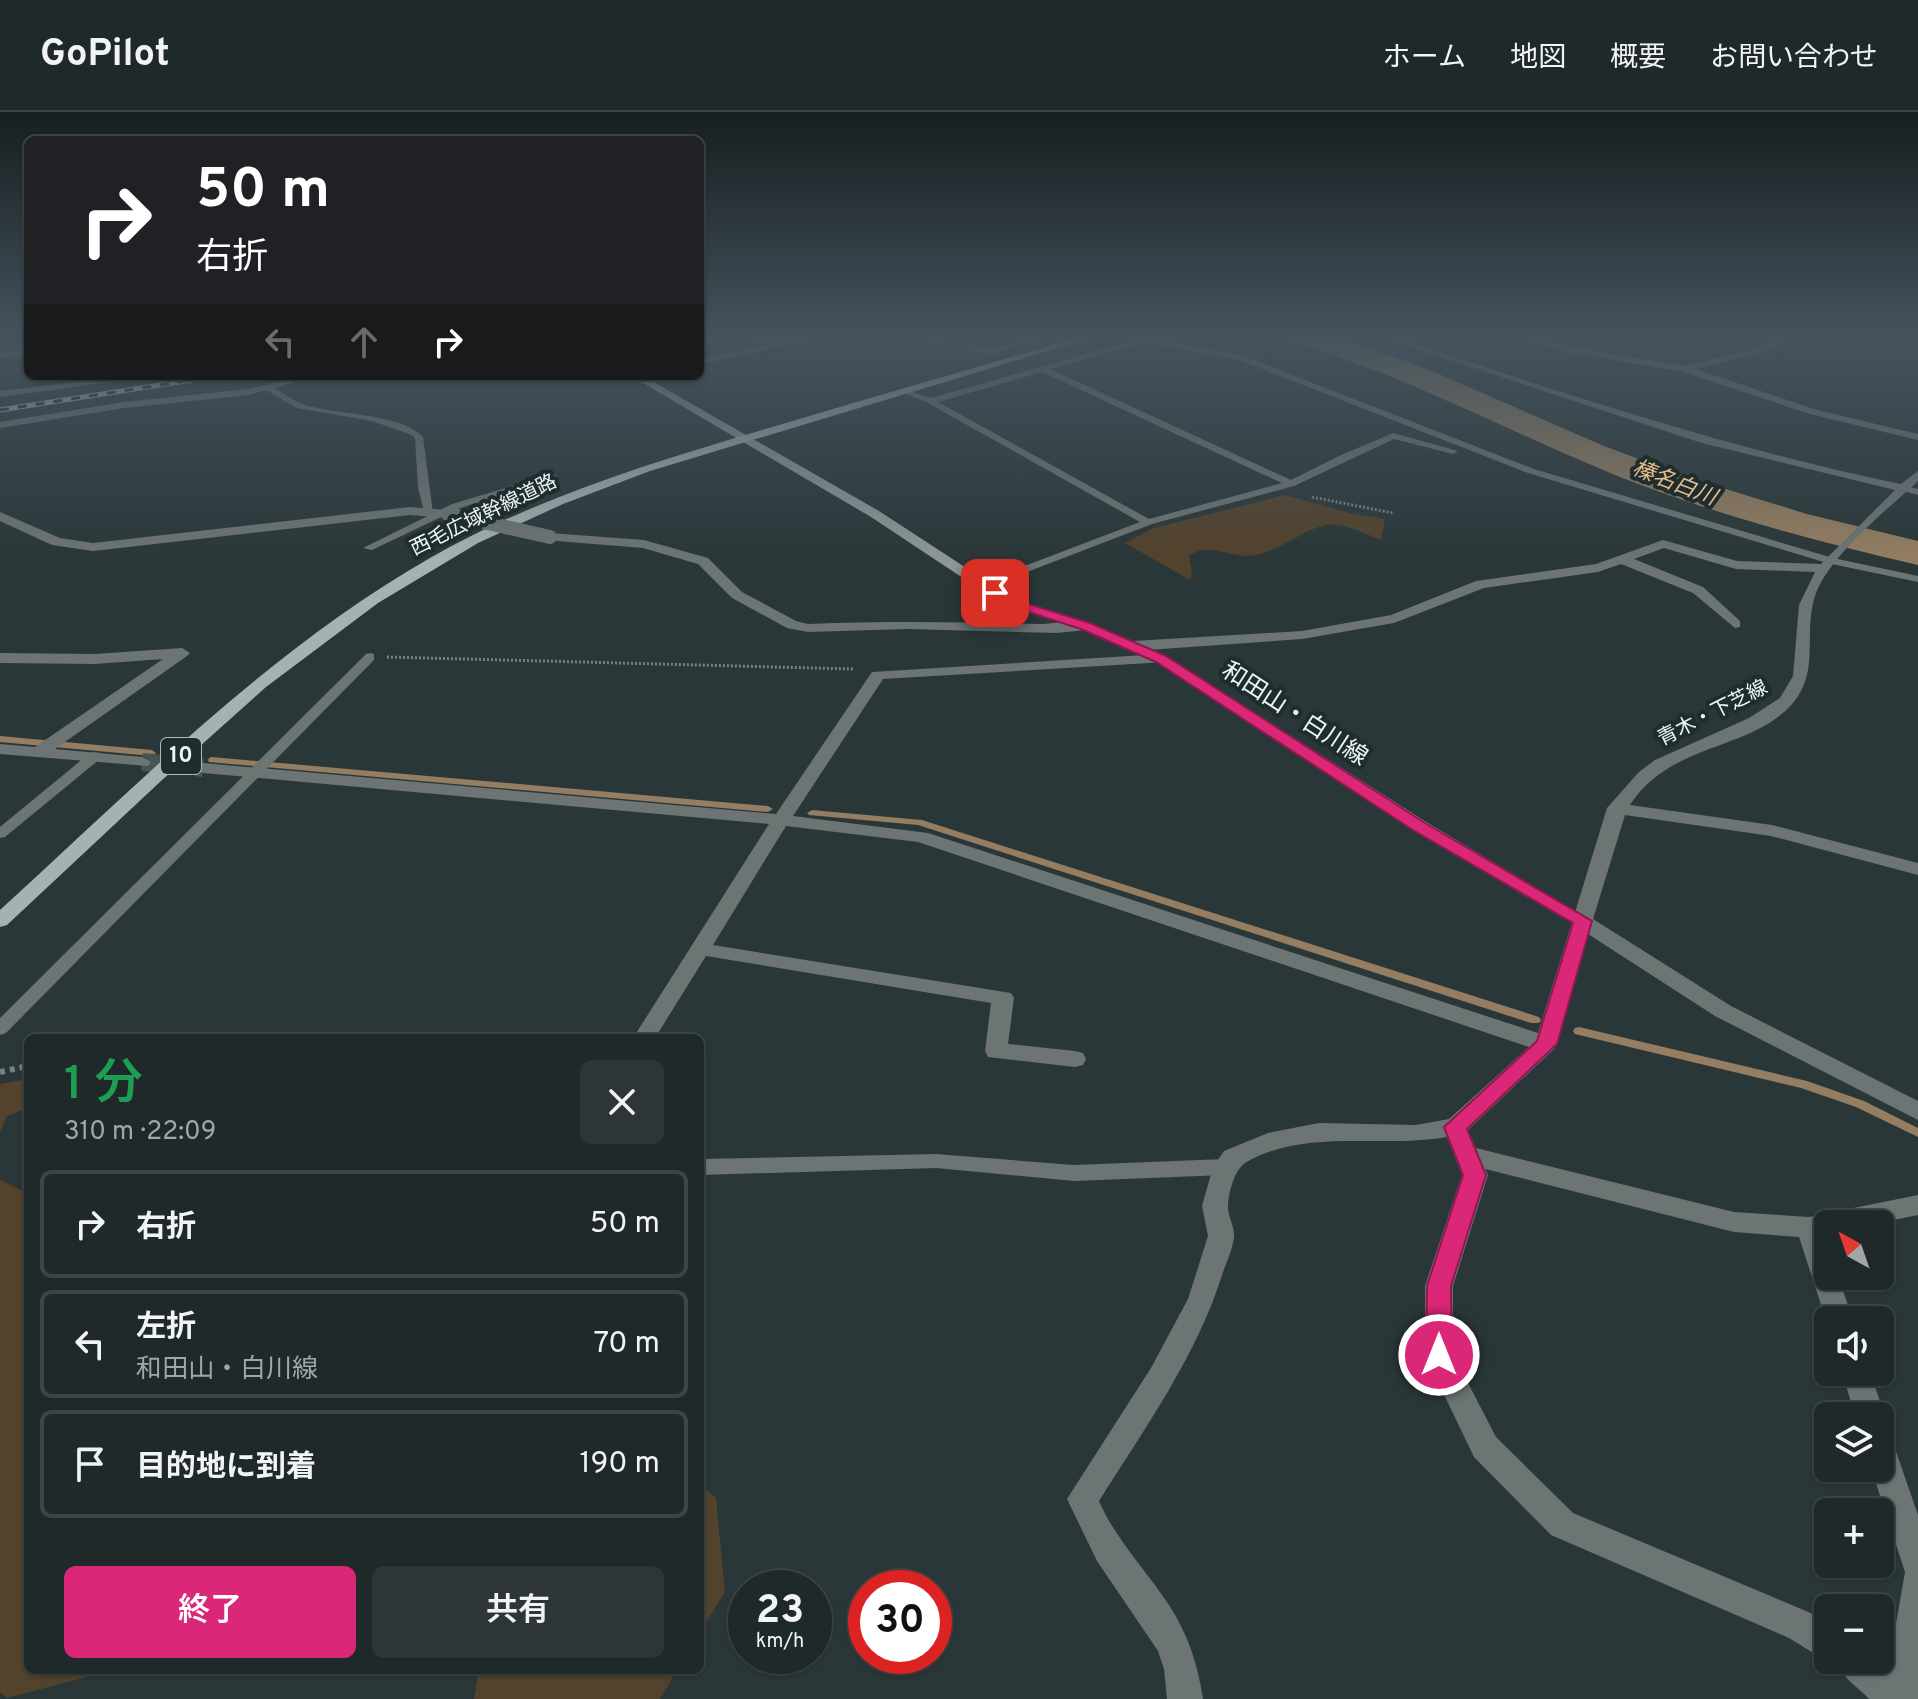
<!DOCTYPE html>
<html lang="ja">
<head>
<meta charset="utf-8">
<style>
  body { margin:0; font-family:Overpass,"Noto Sans JP",sans-serif; background:#2d3536; color:#f1f3f6; height:100vh; display:flex; flex-direction:column; font-size:30px; white-space:nowrap }
  * { box-sizing:border-box; margin:0 }
  p { font-size:26px; color:#a2a6a8 }
  .icon { flex:none; width:44px; height:44px; fill:none; stroke:currentColor; stroke-width:2; stroke-linecap:round; stroke-linejoin:round }
  .map { position:relative; flex:1; overflow:hidden }
  .side { position:absolute; left:24px; top:922px; width:680px; height:640px; display:flex; flex-direction:column; background:#20292a; border-radius:12px; box-shadow:0 2px 6px #0004,0 0 0 2px #3d4547 }
  .side>* { flex:none }
  .hud { position:absolute; left:24px; top:24px; width:680px; height:244px; border-radius:12px; box-shadow:0 2px 6px #0004,0 0 0 2px #3d4547; background:#202124; color:#fff; overflow:hidden }
  .needle { width:52px; rotate:320deg }
  .buttons { position:absolute; left:1814px; top:1098px; display:grid; gap:16px }
  .buttons a { display:grid; place-items:center; width:80px; height:80px; border-radius:12px; background:#20292a; box-shadow:0 2px 6px #0004,0 0 0 2px #3d4547; font-size:40px }
  .speed { position:absolute; left:728px; top:1458px; display:flex; gap:16px; font-size:40px; font-weight:700; text-align:center }
  .speed>* { display:grid; place-content:center; width:104px; height:104px; border-radius:50%; background:#20292a; box-shadow:0 2px 6px #0004,0 0 0 2px #3d4547; line-height:1 }
  .speed small { font-size:20px; font-weight:400 }
  .speed .limit { border:12px solid #d22; background:#fff; color:#111 }
  .pin { position:absolute; display:grid; place-items:center; width:68px; height:68px; color:#fff; margin:-34px; border-radius:16px; box-shadow:0 4px 12px #0006 }
  .me { position:absolute; width:88px; margin:-44px; rotate:0deg; stroke-linejoin:round; filter:drop-shadow(0 0 6px #0008) }
  .turn { display:flex; align-items:center; gap:28px; height:168px; padding:0 40px; font-size:36px }
  .turn .icon { width:104px; height:104px; stroke-width:2.5 }
  .turn b { display:block; font-size:56px; line-height:68px }
  .lanes { display:flex; align-items:center; height:76px; padding:0 40px; background:#0003; justify-content:center; gap:40px; direction:ltr }
  .lanes .off { opacity:.35 }
  .round { display:grid; place-items:center; flex:none; width:84px; height:84px; border-radius:12px; background:#2d3536 }
  .head { display:flex; align-items:center; justify-content:space-between; height:136px; padding:0 40px }
  h1 { font-size:48px; font-weight:600; line-height:60px; color:#1e9e55 }
  .cta { display:flex; gap:16px; margin-top:auto; padding:16px 40px }
  .cta a { flex:1; height:92px; border-radius:12px; background:#db2777; color:#fff; font-size:32px; font-weight:600; line-height:92px; text-align:center }
  .cta a+a { background:#2d3536; color:#f1f3f6 }
  ul { padding:0; list-style:none }
  li { display:flex; align-items:center; gap:24px; height:108px; margin:0 16px 12px; padding:0 24px; border:4px solid #3d4547; border-radius:12px }
  li div { flex:1 }
  li b { display:block; font-size:30px }
  li em { font-style:normal }
  header { display:flex; align-items:center; gap:48px; box-sizing:border-box; height:112px; padding:0 40px; background:#20292a; border-bottom:2px solid #3d4547 }
  header strong { font-size:38px }
  nav { display:flex; gap:44px; margin-inline-start:auto; font-size:28px }
  .map>svg:first-child { display:block }
  .green { fill:#53422c }
  .lines { fill:none; stroke-linecap:round; stroke-linejoin:round }
  .stream { fill:#947d60; fill-rule:evenodd }
  .river { fill:#947d60; fill-rule:evenodd }
  .street-tunnel { stroke:#475454; stroke-width:18; stroke-dasharray:18 9; stroke-linecap:butt }
  .path-far1 { stroke:#768182; stroke-width:3; stroke-dasharray:2 2; stroke-linecap:butt }
  .path { stroke:#768182; stroke-width:6; stroke-dasharray:5 5; stroke-linecap:butt }
  .lane { fill:#6d7474; fill-rule:evenodd }
  .street { fill:#6d7474; fill-rule:evenodd }
  .secondary { fill:#8d9798; fill-rule:evenodd }
  .primary { fill:#a5b2b3; fill-rule:evenodd }
  .rail-casing { stroke:#b2bbbc; stroke-width:5 }
  .rail { stroke:#202d2e; stroke-width:3; stroke-dasharray:9; stroke-linecap:butt }
  .street-bridge { stroke:#6d7474; stroke-width:14 }
  .route { fill:#db2777; stroke:#8e194d; stroke-width:2 }
  .labels { text-anchor:middle; dominant-baseline:central; stroke-width:8; stroke-linejoin:round; paint-order:stroke }
  .far-street-label { font-size:20px; fill:#edf5f6; stroke:#202d2e }
  .far-water-label { font-size:22px; font-style:italic; fill:#e4bc89; stroke:#202d2e }
  .shield { fill:#202d2e; stroke:#b0b9ba; stroke-width:2 }
  .shield-label { font-size:22px; font-weight:bold; fill:#edf5f6 }
  .street-label { font-size:24px; fill:#edf5f6; stroke:#202d2e }
</style>
</head>
<body>
<header>
<strong>GoPilot</strong>
<nav><a>ホーム</a><a>地図</a><a>概要</a><a>お問い合わせ</a></nav>
</header>
<div class="map">
<svg width="1918" height="1587" viewBox="0 0 1918 1587">
  <rect width="100%" height="100%" fill="#2a3738"/>
  <!-- green -->
  <path class="green" d="M1285 383 1349 401 1385 407 1381 428C1364 422 1345 410 1326 413 1302 418 1281 438 1256 443 1233 448 1209 428 1189 444L1192 461 1190 468 1125 431 1154 416Z
    M28 967V996L7 1004 0 1020V972Z
    M0 1068 28 1081V1558H113L7 1586 0 1580Z
    M700 1372 716 1386 725 1480 700 1520Z
    M479 1558H677L660 1587H474Z"/>
  <g class="lines">
    <!-- stream -->
    <path class="stream" d="M0 624 152 638 156 641 152 644 0 630Z
      M212 645 768 694 773 697 768 700 209 650 208 648 209 646Z
      M812 698 922 708 1539 905 1541 908 1539 911H1531L918 713 809 703 807 701Z
      M1579 915 1807 969 1864 989 1918 1016V1025L1856 995 1801 976 1575 922 1573 919 1575 916Z"/>
    <!-- river -->
    <path class="river" d="M1290 225H1336L1352 230 1425 256 1604 334 1684 364 1807 402 1918 429V453C1815 429 1713 402 1615 363 1507 319 1406 263 1294 231Z"/>
    <!-- street-tunnel -->
    <path class="street-tunnel" d="M142 650 203 656"/>
    <!-- path-far1 -->
    <path class="path-far1" d="M913 225 946 232
      M1312 385 1393 401
      M387 545 853 557"/>
    <!-- path -->
    <path class="path" d="M0 960 28 954"/>
    <!-- lane -->
    <path class="lane" d="M806 225H821L700 252V248Z
      M1033 225H1045L993 242 962 237 966 235 993 238Z
      M1128 225H1144L1244 244 1534 357 1833 446 1918 464V470L1827 451 1528 361 1239 248 1145 230 1050 257 1291 368 1339 344 1393 321 1458 339 1453 342 1394 327 1294 374 1152 412 1014 465 973 473V469L1006 461 1140 410 928 291 899 279 903 277 931 286 1135 228ZM1042 260 1282 371 1149 407 938 290Z
      M269 274C281 278 291 288 302 292 332 303 402 301 423 325L433 401 424 399 418 376 415 326 412 323 372 309 297 296 266 278Z
      M553 362 558 365 556 367 460 396 372 438 363 436 452 392Z
      M1903 373 1918 377V383L1900 378 1898 376Z
      M370 541 374 542V548L6 921 0 923V906L366 542Z
      M95 640 100 641 102 644 100 647 5 725 0 726V715L90 641Z
      M936 1042 1074 1053 1225 1047 1232 1050 1235 1055 1232 1060 1225 1063 1074 1069 936 1056 700 1063V1047Z"/>
    <!-- street -->
    <path class="street" d="M730 225H762L793 231 788 234Z
      M1380 225H1394C1562 281 1728 336 1901 372L1918 359V369C1887 398 1832 441 1816 481 1802 519 1821 558 1793 591 1752 639 1670 630 1630 693L1772 713 1918 751V763L1771 724 1625 703 1593 807 1731 894 1918 989V1008L1715 904 1588 822 1554 937 1468 1018 1476 1036 1734 1100 1809 1105 1918 1083V1103L1874 1112H1828V1121L1824 1122 1828 1133V1164H1838L1853 1208H1828V1214L1799 1125 1734 1120 1485 1057 1488 1063 1453 1174V1242L1496 1325 1573 1401 1813 1502 1828 1513V1548H1833L1828 1550 1789 1526 1551 1423 1474 1345 1425 1243V1174L1462 1063 1447 1025C1380 1037 1306 1015 1245 1051 1234 1058 1228 1083 1228 1095 1228 1105 1235 1115 1234 1125 1233 1136 1227 1149 1223 1160 1198 1242 1145 1316 1099 1389 1116 1428 1146 1458 1169 1493 1188 1522 1198 1553 1203 1587H1167L1164 1557 1158 1539 1097 1449 1067 1387 1151 1256 1188 1187 1208 1124 1202 1094 1213 1055 1224 1039 1268 1021 1319 1011 1416 1013 1449 1007 1529 935 918 730 786 714 713 833 1011 881 1014 886 1008 932 1075 939 1083 941 1086 947 1083 953 1075 955 988 945 985 939 991 891 706 844 655 926H633L769 712 203 661 194 656 203 651 776 702 872 560 1161 542 1166 544V550L883 567 793 704 928 721 1538 921 1607 696 1639 660 1655 648 1749 606 1780 586 1793 564 1799 493 1815 460 1736 457 1664 436 1634 447 1703 475 1740 509V515L1735 516 1693 481 1621 452 1598 460 1484 476 1394 511 1302 527 1133 539 1125 534 1133 529 1302 519 1391 503 1476 469 1596 452 1663 428 1737 449 1821 452 1895 378 1702 331Z
      M1518 225H1533L1562 233 1685 254 1762 235 1775 225H1786L1768 239 1696 257 1817 298 1918 322V328L1810 302 1683 260 1561 239Z
      M28 237V243L0 246V240Z
      M127 264H157L0 285V279Z
      M300 264H317L249 283 124 296 0 316V310L124 290 249 277Z
      M410 395 448 398 454 402 448 406 410 403 93 439 52 433 0 409V400L60 426 93 431Z
      M550 421 644 428 708 446 742 480 796 509 808 512C885 509 962 510 1039 512 1054 512 1082 505 1093 514L1086 518 1057 521 908 517 808 520 787 516 732 486 698 452 643 436 545 428V422Z
      M182 536 190 541 187 544 55 637 142 645 151 650 148 654 0 642V632L35 635 163 547 95 552 0 551V541L95 542Z
      M1842 1260H1870L1885 1304 1881 1313 1880 1304H1855Z
      M1880 1321 1891 1325 1918 1403V1587H1869C1857 1574 1840 1564 1834 1548H1880L1888 1557 1905 1460 1871 1356H1880Z"/>
    <!-- secondary -->
    <path class="secondary" d="M631 264H643L879 399 1000 478 1029 492 1091 511 1166 544 1426 710 1592 809 1589 813H1575L1412 718 1156 550 1081 517 1019 498 990 484 871 405Z"/>
    <!-- primary -->
    <path class="primary" d="M1079 225H1094L650 359 563 392 478 431 378 491 266 575 161 669 7 813 0 815V798C136 674 268 539 430 446 539 384 659 348 779 313 879 283 979 255 1079 225Z"/>
    <defs>
      <path id="rail" d="M0 298 218 264"/>
    </defs>
    <!-- rail casing -->
    <use href="#rail" class="rail-casing"/>
    <!-- rail -->
    <use href="#rail" class="rail"/>
    <!-- street-bridge -->
    <path class="street-bridge" d="M448 402 550 425"/>
  </g>
  <!-- sky -->
  <linearGradient id="sky" x2="0" y2="1"><stop stop-color="#171e1f"/><stop offset="0.5" stop-color="#44535e"/><stop offset="1" stop-color="#44535e" stop-opacity="0"/></linearGradient>
  <rect width="1918" height="448" fill="url(#sky)"/>
  <!-- route -->
  <path class="route" d="M990 479H999L1028 492 1090 511 1166 544 1425 711 1592 809 1557 932 1467 1017 1486 1063 1451 1174 1452 1243 1448 1251 1439 1254 1430 1251 1426 1243 1427 1174 1463 1063 1444 1015 1537 929 1573 811 1413 718 1156 550 1081 517 1019 497 990 484Z"/>
  <g class="labels">
    <!-- far-street labels -->
    <g class="far-street-label">
      <text transform="translate(484 404) rotate(-26)">西毛広域幹線道路</text>
      <text transform="translate(1713 602) rotate(-27)">青木・下芝線</text>
    </g>
    <!-- far-water labels -->
    <g class="far-water-label">
      <text transform="translate(1674 372) rotate(21)">榛名白川</text>
    </g>
    <!-- shield labels -->
    <rect class="shield" x="161" y="626" width="40" height="36" rx="6"/>
    <g class="shield-label">
      <text x="181" y="644">10</text>
    </g>
    <!-- street labels -->
    <g class="street-label">
      <text transform="translate(1294 603) rotate(33)">和田山・白川線</text>
    </g>
  </g>
</svg>
<div class="buttons">
<a><svg class="needle" viewBox="-14 -14 28 28"><path d="M0-13l5 13h-10z" fill="#e53935"/><path d="M0 13l5-13h-10z" fill="#a2a6a8"/></svg></a>
<a><svg class="icon" aria-label="sound" viewBox="0 0 24 24"><path d="M4 9h4l5-4v14l-5-4H4zM17 9q2 3 0 6"/></svg></a>
<a><svg class="icon" aria-label="layers" viewBox="0 0 24 24"><path d="M12 4l9 5-9 5-9-5zM3 14l9 5 9-5"/></svg></a>
<a>+</a>
<a>−</a>
</div>
<div class="speed"><div>23<small>km/h</small></div><div class="limit">30</div></div>
<div class="pin" style="left:995px;top:481px;background:#d93025"><svg class="icon" aria-label="arrive" viewBox="0 0 24 24"><path d="M6 21V4h12l-3 4 3 4H6"/></svg></div>
<svg class="me" style="left:1439px;top:1243px" viewBox="-20 -20 40 40"><circle r="17" fill="#db2777" stroke="#fff" stroke-width="3"/><path d="M0-11L8 9 0 5-8 9z" fill="#fff"/></svg>
<div class="hud">
<div class="turn"><svg class="icon" aria-label="right" viewBox="0 0 24 24"><path d="M7 20v-9h11M14 6l5 5-5 5"/></svg><div><b>50 m</b>右折</div></div>
<div class="lanes"><svg class="icon off" aria-label="left" viewBox="0 0 24 24"><path d="M17 20v-9H6M10 6l-5 5 5 5"/></svg><svg class="icon off" aria-label="ahead" viewBox="0 0 24 24"><path d="M12 20V5M6 11l6-6 6 6"/></svg><svg class="icon" aria-label="right" viewBox="0 0 24 24"><path d="M7 20v-9h11M14 6l5 5-5 5"/></svg></div>
</div>
<section class="side">
<div class="head"><div><h1>1 分</h1><p>310 m · 22:09</p></div><a class="round"><svg class="icon" aria-label="close" viewBox="0 0 24 24"><path d="M6 6l12 12M18 6L6 18"/></svg></a></div>
<ul>
<li><svg class="icon" aria-label="right" viewBox="0 0 24 24"><path d="M7 20v-9h11M14 6l5 5-5 5"/></svg><div><b>右折</b></div><em>50 m</em></li>
<li><svg class="icon" aria-label="left" viewBox="0 0 24 24"><path d="M17 20v-9H6M10 6l-5 5 5 5"/></svg><div><b>左折</b><p>和田山・白川線</p></div><em>70 m</em></li>
<li><svg class="icon" aria-label="arrive" viewBox="0 0 24 24"><path d="M6 21V4h12l-3 4 3 4H6"/></svg><div><b>目的地に到着</b></div><em>190 m</em></li>
</ul>
<div class="cta"><a>終了</a><a>共有</a></div>
</section>
</div>
</body>
</html>
